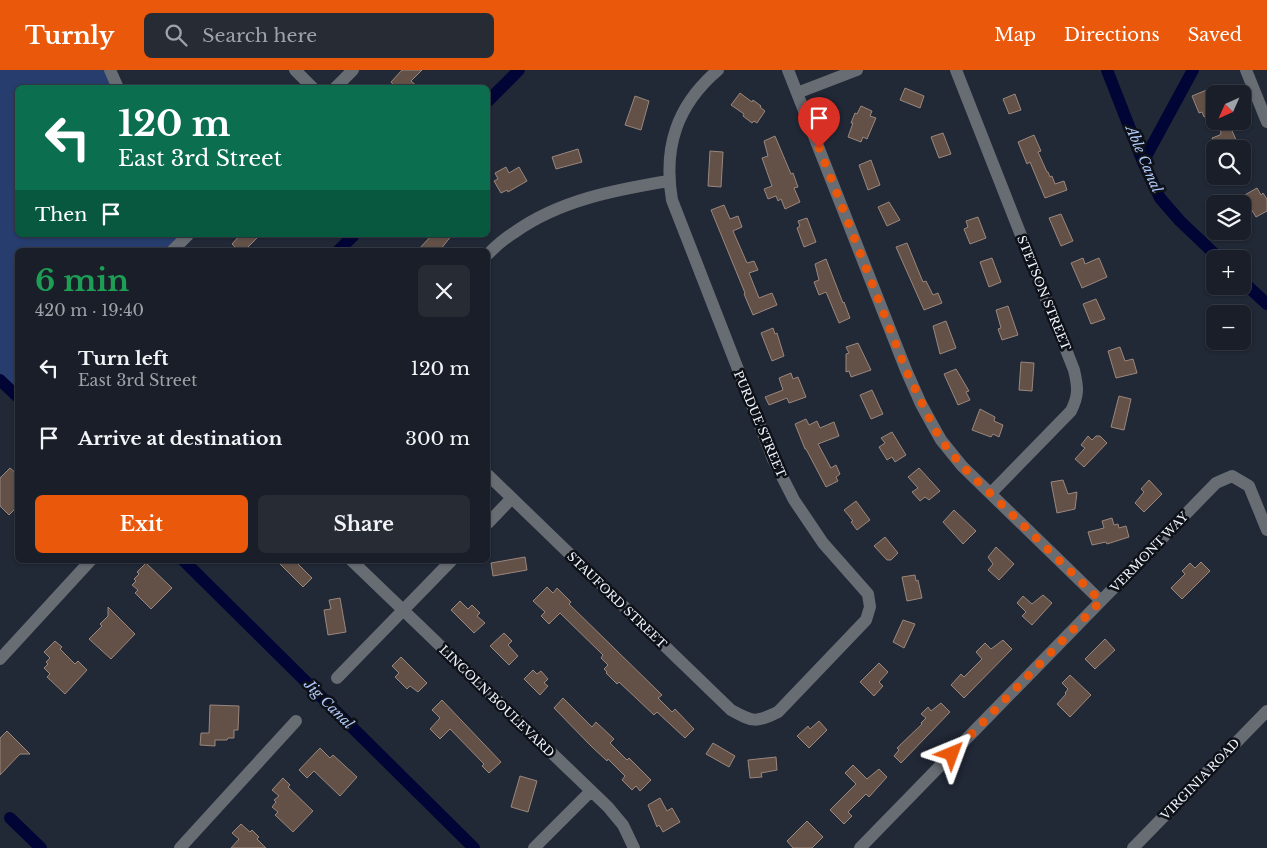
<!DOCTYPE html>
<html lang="en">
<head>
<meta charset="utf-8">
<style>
  body { margin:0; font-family:"Libre Baskerville",serif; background:#262b34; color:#f1f3f6; height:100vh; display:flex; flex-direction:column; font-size:19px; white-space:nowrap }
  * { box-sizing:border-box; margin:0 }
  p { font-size:16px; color:#9fa2a8 }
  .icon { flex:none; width:28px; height:28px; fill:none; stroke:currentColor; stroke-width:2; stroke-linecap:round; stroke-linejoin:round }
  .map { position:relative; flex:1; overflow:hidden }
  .details { position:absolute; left:15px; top:178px; width:475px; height:315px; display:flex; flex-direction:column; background:#191e28; border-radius:8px; box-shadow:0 1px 4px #0004,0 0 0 1px #373c45 }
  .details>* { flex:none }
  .banner { position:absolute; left:15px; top:15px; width:475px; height:152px; border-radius:8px; box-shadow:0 1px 4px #0004,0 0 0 1px #373c45; background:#0b6e4f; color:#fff; overflow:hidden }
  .needle { width:32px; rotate:225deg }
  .fabs { position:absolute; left:1206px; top:15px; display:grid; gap:10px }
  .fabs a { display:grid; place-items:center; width:45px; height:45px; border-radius:8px; background:#191e28; box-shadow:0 1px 4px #0004,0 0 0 1px #373c45; font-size:25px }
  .pin { position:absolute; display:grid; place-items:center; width:42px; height:42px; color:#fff; margin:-51px -21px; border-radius:50% 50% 50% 0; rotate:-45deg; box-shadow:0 0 5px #0007 }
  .pin .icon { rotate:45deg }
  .me { position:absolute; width:55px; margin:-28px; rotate:44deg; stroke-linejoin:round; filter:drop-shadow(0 0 4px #0008) }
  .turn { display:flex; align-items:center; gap:18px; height:105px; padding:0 20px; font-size:22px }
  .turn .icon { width:65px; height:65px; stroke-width:2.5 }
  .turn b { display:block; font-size:35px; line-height:42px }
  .then { display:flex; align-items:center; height:48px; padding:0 20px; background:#0003; gap:10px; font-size:19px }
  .round { display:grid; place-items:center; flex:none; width:52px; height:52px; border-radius:8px; background:#262b34 }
  .overview { display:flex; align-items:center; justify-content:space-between; height:85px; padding:0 20px }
  h1 { font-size:30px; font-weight:700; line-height:38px; color:#1e9e55 }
  .button { display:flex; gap:10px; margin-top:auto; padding:10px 20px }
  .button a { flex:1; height:58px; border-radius:8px; background:#ea580c; color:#fff; font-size:20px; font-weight:700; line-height:58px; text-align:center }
  .button a+a { background:#262b34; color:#f1f3f6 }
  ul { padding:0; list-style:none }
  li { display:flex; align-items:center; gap:15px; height:70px; padding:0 20px }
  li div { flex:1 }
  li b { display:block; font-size:19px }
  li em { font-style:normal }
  header { display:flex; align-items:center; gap:30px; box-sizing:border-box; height:70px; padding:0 25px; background:#ea580c; color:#fff }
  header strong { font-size:24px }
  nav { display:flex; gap:28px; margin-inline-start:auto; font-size:18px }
  .search { width:350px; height:45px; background:#262b34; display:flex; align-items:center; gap:12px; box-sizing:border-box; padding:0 18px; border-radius:8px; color:#9fa2a8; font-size:19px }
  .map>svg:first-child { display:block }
  .green { fill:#273d6e }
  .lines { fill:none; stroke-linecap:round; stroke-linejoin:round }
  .canal { stroke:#000536; stroke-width:12 }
  .building { fill:#635148; stroke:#9a877d }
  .minor { stroke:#686c73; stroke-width:12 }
  .route { stroke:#ea580c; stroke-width:9; stroke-dasharray:0 16.2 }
  .labels { text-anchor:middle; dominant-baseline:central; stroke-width:5; stroke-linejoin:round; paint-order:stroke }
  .street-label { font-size:12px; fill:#eff4fd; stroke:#0e1117 }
  .water-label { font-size:14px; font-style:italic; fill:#b2cbfd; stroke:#0e1117 }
</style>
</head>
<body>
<header>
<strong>Turnly</strong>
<div class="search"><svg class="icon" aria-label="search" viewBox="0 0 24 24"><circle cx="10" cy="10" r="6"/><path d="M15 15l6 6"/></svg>Search here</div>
<nav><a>Map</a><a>Directions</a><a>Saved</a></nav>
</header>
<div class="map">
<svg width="1267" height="778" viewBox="0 0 1267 778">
  <rect width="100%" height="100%" fill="#212836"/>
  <!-- green -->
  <path class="green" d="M0 0H105L112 17 18 18V165H182L169 180H18L17 332 0 314Z"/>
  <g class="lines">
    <!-- canal -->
    <path class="canal" d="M1107 0 1143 92 1160 128 1180 151 1220 189
      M488 31 519 0
      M1143 92 1193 0
      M339 180 354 165
      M1242 211 1267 234
      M0 310 18 327
      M183 490 474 778
      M10 748 41 778"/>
  </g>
  <!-- building -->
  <path class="building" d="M402 0H422L411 11 419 18H396L391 12Z
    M905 18 924 26 920 38 900 30Z
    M1209 19 1215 33V43L1204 47 1202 42 1199 43 1192 26Z
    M740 23 752 32 753 30 761 36 760 37 765 41 757 53 754 51 752 53 743 46 744 44 731 35Z
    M1015 24 1021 40 1009 44 1003 29Z
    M635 26 649 31 641 60 625 55Z
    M861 36 872 41 870 46 876 48 867 69 863 67 861 72 848 67 853 53H851L855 43 857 44Z
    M1230 56 1240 79H1216L1212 68 1220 65 1221 63 1220 60Z
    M943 63 951 84 939 88 931 67Z
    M1034 65 1041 81 1038 82 1047 102H1048L1050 107 1052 106 1055 114 1064 111 1067 120 1045 128 1030 92 1027 94 1018 72Z
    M775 66 791 104 793 103 798 117 794 118 800 132 785 139 781 129 778 131 776 126 768 129 764 119 772 116 762 88 768 86 764 71Z
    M578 79 582 92 556 99 552 87Z
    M710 81 723 82 721 117 708 116Z
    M871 90 880 115 868 120 859 95Z
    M506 97 509 103 519 97 527 111 508 122 507 120 501 123 494 111 498 109 495 103Z
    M1257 118 1261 125 1263 123 1267 129V141L1256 147 1243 126Z
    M889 132 900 150 887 156 878 137Z
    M724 135 730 149 738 146 742 157 733 161 747 193 754 191 758 200 749 203 759 228 772 223 777 235 753 245 744 224 745 223 711 140Z
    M1061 144 1073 171 1061 176 1049 148Z
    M978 147 986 168 970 174 964 159 968 157 966 151Z
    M807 148 816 172 804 177 797 158 800 156 798 151Z
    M240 165H260L245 180H238L232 174Z
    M432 165H452L440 180H418Z
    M907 173 923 212 926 211 933 225 938 223 942 233 924 240 896 177Z
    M992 188 1001 212 989 217 980 192Z
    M1083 188 1085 194 1099 188 1107 207 1082 218 1071 193Z
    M826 189 843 233 844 232 850 248 839 253 826 222 819 225 814 212 819 210 815 194Z
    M1096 229 1105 249 1091 254 1083 234Z
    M1008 236 1018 265 1002 270 998 259 1001 258 996 240Z
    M946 251 956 278 940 284 933 256Z
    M773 258 775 264 777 263 784 286 772 291 761 263Z
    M858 273 871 300 851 307 849 301 846 302V284L849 283 846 277Z
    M1120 277 1125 291 1133 289 1137 303 1116 308 1108 281Z
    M1021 292 1034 293 1032 321 1019 320Z
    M956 299 969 321 966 322 970 330 958 335 944 304Z
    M791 303 793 309 798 307 806 327 789 333 787 328 769 335 765 327 783 320 779 308Z
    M872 320 883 344 871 349 860 325Z
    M1119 326 1131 329 1124 360 1111 357Z
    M980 339 995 347 994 351 1003 355 999 367 993 364 991 367 972 360Z
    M806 349 809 355 817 351 820 358 834 352 839 366 818 374 831 398 836 395 840 404 836 407 838 411 826 417 806 379H805L795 354Z
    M892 362 906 385 895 392 892 387 887 390 879 377 885 373 881 368Z
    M1088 366 1092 370 1096 366H1100L1107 373 1084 397 1075 389 1085 378 1081 375Z
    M10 398 18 405V436L9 445 0 436V408Z
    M919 398 940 421 929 430 925 427 920 431 912 422 918 418 908 407Z
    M1063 410 1068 424 1077 422 1075 439 1057 443 1051 412Z
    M1149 410 1162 424 1144 442 1135 433 1144 422 1141 419Z
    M856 431 870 450 857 460 851 452 853 451 844 440Z
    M954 440 976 461 963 474 943 452Z
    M1112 448 1114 455 1118 454 1119 458 1126 456 1129 467 1107 474 1106 472 1092 475 1088 462 1104 458 1102 451Z
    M885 467 898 483 891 490H887L874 476Z
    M996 477 1014 494 999 510 988 500 993 494 988 487Z
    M525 487 527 500 493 506 491 493Z
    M276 490H294L312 508 303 517Z
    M1201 492 1210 501 1182 529 1171 518 1185 504 1182 501 1190 493 1195 498Z
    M146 493 172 518 151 539 135 523 138 520 132 515 136 511 134 509 139 504 137 502Z
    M915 505 916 511 918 510 922 528 907 531 902 507Z
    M547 517 553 523 557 518 571 532 569 534 662 625 658 628 672 642 675 639 694 659 685 668 657 642 654 645 619 612 617 614 606 603 607 602 604 599 608 595 601 588 603 585 560 543 549 554 541 546 545 542 533 531Z
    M1043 525 1052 533 1032 555 1022 546 1026 542 1017 533 1023 526 1032 534Z
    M340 528 346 562 328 565 324 540 331 539 329 530Z
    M460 531 468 539 472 535 480 543 477 546 485 553 474 563 451 540Z
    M108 537 135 564 111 589 89 569 102 556 100 554 108 546Z
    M903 550 915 554 904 578 893 572Z
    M504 563 512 571 508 575 518 586 509 595 490 576Z
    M1105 569 1115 580 1095 599 1085 589Z
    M1003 570 1012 579 964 628 951 615 961 604 964 607 982 589 976 582 985 573 991 579Z
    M55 571 62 577 60 579 75 594 78 591 87 600 65 624 47 607 50 604 44 598 48 594 46 592 50 588 44 582Z
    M401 587 427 613 418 622 410 616 407 619 395 607 399 603 392 596Z
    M879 593 888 602 879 612 883 616 874 626 860 612Z
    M533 600 537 604 541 601 548 609 544 613 548 616 540 625 524 609Z
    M1070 605 1091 625 1070 647 1057 634 1066 624 1065 623 1068 619 1062 613Z
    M563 628 592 657 596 652 614 669 610 673 627 690 629 688 651 710 640 721 636 716 632 720 622 710 625 706 608 689 607 691 591 676 554 638Z
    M442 630 501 692 489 703 482 696 484 694 450 659 440 669 430 659 440 648 432 640Z
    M941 633 950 642 901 693 894 686 899 680 897 678 922 654 921 653 926 648 921 644 928 637 931 641Z
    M210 635 239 636 238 660H234V668H228L227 670H215V676L200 675 201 663H209Z
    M819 651 827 660 809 678 797 666 808 656 810 659Z
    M7 661 30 684H20L0 705V668Z
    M713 673 735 686 729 697 706 684Z
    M320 678 330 688 333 685 357 707 340 726 314 701 307 708 299 700Z
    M776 687 777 700 761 703 762 707 750 708 748 690Z
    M853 695 867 709 879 699 887 707 869 727 866 724 848 742 852 746 844 754 830 740 856 714 845 703Z
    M520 706 537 711 528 742 511 737Z
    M283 708 290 715 288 717 313 741 293 762 275 745 278 742 272 737 276 732 274 730 279 726 272 720Z
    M660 728 667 741 672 738 680 752 663 762 659 755 657 757 648 735Z
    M807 751 823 767 812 778H793L787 771Z
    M241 754 250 762 252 760 259 767 257 769 266 778H231L239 769 232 763Z"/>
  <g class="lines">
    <!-- minor -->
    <path class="minor" d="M110 0 118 18
      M295 0 313 18
      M788 0 906 300 921 334 932 354 941 370 962 396 1101 531
      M956 0 1074 300C1078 317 1079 325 1071 341L991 423
      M1246 0 1267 52
      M335 18 353 0
      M797 23 857 0
      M173 180 188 165
      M488 184C496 176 505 168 515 162 560 130 615 120 668 111
      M488 405 731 640C753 652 755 653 778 642L866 550 870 537 868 524 823 473 794 430 773 389 672 130C663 77 677 35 718 0
      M488 453 512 428
      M351 490 608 737 623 755 634 778
      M0 589 91 490
      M337 608 452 490
      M180 778 296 651
      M534 778 591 721
      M860 778 1216 413 1232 406 1249 416 1267 460
      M1133 778 1267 641"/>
  </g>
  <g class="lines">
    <!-- route -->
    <path class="route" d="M819 78 906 300 932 354 941 370 962 396 1101 531 952 684"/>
  </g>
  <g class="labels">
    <!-- street labels -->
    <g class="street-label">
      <text transform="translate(1044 223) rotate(68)">STETSON STREET</text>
      <text transform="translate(760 354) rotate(67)">PURDUE STREET</text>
      <text transform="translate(1149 482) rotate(-46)">VERMONT WAY</text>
      <text transform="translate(617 530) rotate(44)">STAUFORD STREET</text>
      <text transform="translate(497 631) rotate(44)">LINCOLN BOULEVARD</text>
      <text transform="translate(1200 709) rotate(-46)">VIRGINIA ROAD</text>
    </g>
    <!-- water labels -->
    <g class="water-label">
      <text transform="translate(1144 89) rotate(67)">Able Canal</text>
      <text transform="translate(329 634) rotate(45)">Jig Canal</text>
    </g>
  </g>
</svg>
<div class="fabs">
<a><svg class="needle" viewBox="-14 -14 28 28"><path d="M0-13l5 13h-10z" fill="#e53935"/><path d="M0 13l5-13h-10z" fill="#9fa2a8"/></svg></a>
<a><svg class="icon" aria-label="search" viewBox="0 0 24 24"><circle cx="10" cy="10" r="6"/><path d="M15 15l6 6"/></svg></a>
<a><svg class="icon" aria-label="layers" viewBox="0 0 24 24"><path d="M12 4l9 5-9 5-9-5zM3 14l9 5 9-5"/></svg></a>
<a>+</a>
<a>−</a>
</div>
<div class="pin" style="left:819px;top:78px;background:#d93025"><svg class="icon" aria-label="arrive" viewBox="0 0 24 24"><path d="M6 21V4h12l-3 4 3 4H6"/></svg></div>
<svg class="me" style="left:952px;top:684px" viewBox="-20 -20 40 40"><path d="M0-17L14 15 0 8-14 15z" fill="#ea580c" stroke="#fff" stroke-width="4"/></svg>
<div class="banner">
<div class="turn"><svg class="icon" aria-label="left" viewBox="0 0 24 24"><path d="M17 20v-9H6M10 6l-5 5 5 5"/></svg><div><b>120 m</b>East 3rd Street</div></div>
<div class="then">Then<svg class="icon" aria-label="arrive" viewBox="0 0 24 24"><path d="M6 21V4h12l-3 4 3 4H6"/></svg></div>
</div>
<section class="details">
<div class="overview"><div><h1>6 min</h1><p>420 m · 19:40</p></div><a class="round"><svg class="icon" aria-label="close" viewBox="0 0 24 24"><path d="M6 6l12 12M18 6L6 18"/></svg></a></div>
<ul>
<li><svg class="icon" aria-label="left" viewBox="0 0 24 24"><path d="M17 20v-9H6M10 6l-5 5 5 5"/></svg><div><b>Turn left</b><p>East 3rd Street</p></div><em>120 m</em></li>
<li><svg class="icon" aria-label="arrive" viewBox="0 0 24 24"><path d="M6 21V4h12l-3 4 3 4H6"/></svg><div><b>Arrive at destination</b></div><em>300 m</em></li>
</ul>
<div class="button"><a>Exit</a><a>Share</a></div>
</section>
</div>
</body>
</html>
